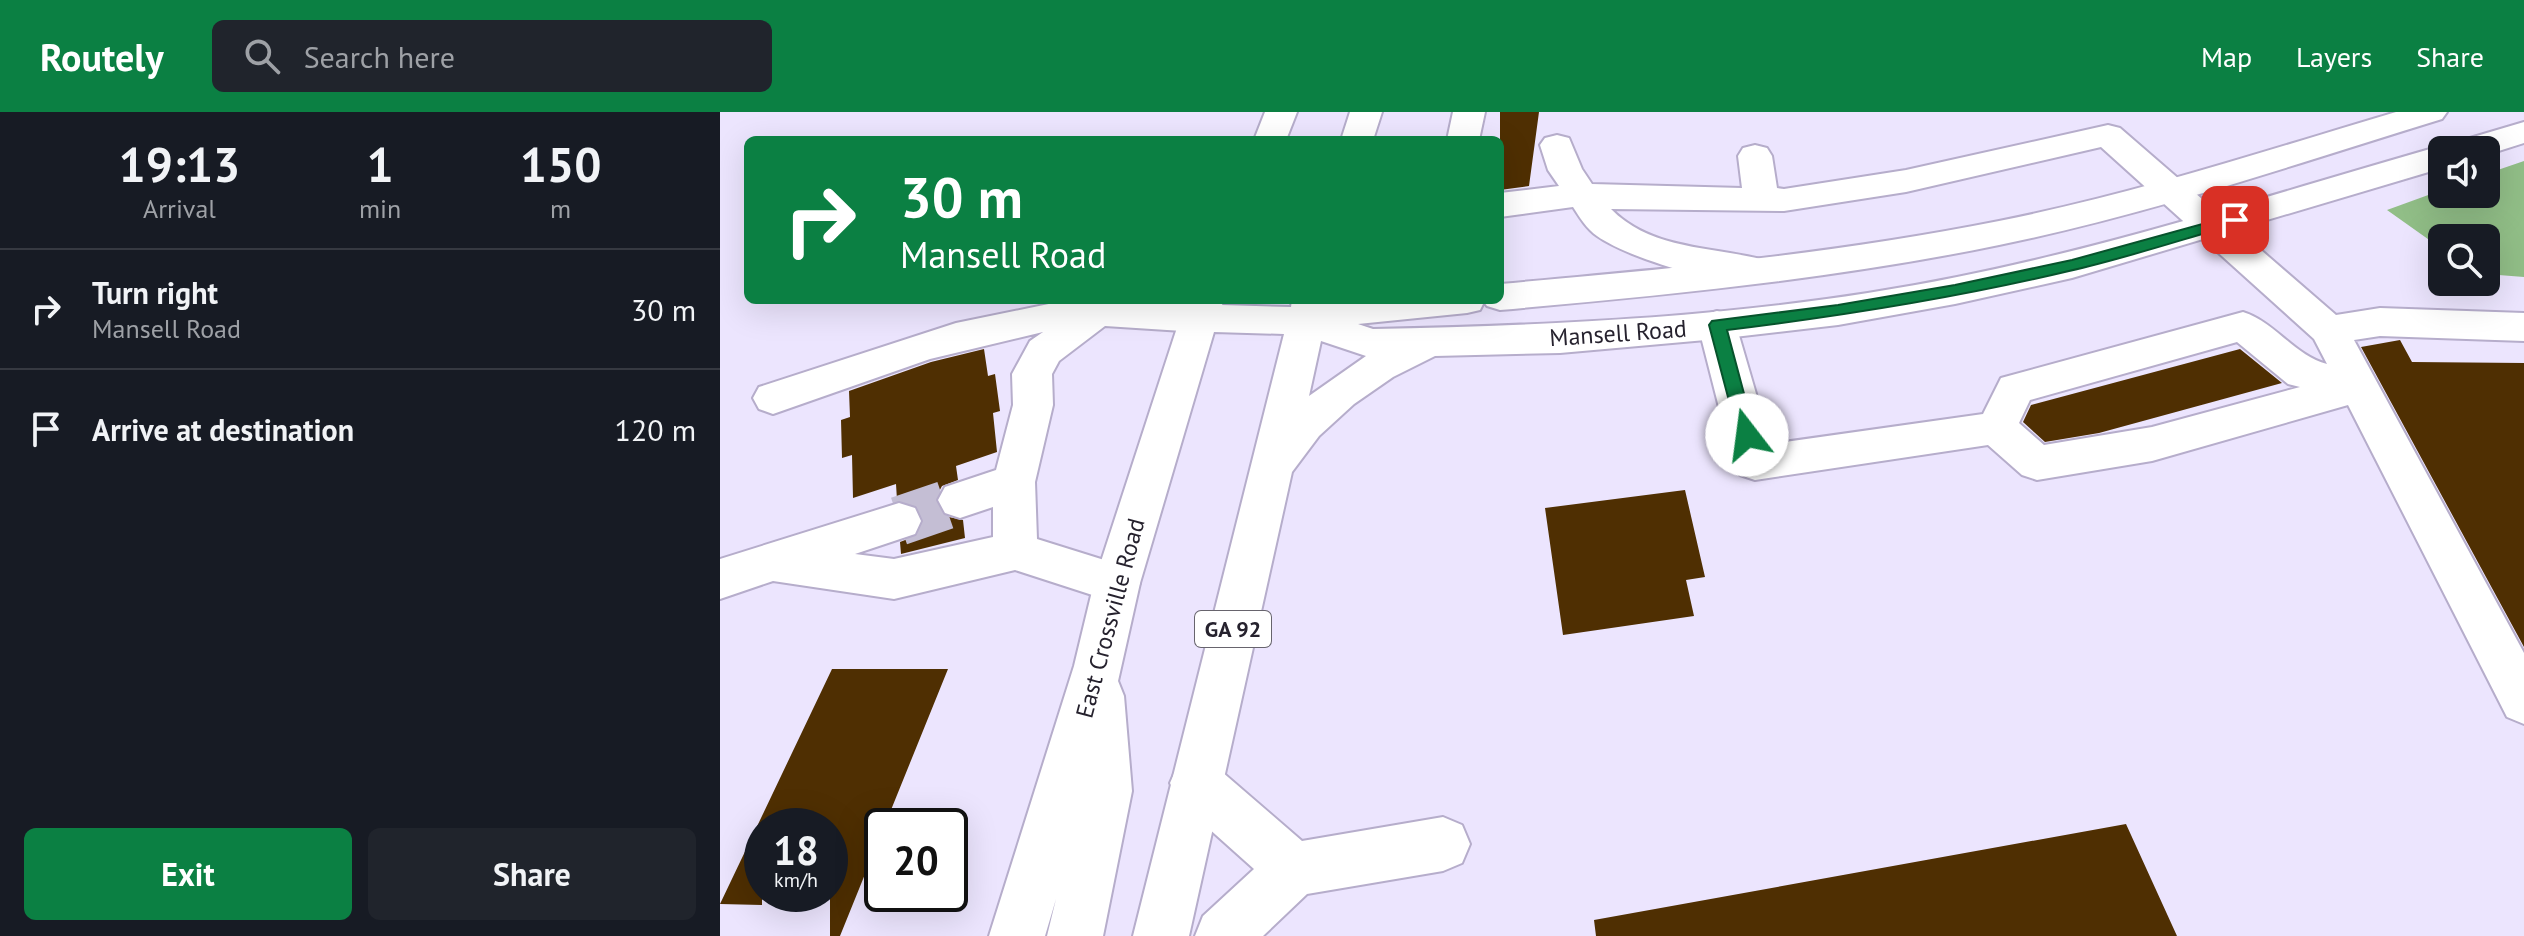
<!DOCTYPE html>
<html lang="en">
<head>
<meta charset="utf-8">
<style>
  body { margin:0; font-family:"PT Sans",sans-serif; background:#20242c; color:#f1f3f6; height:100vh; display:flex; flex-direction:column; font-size:30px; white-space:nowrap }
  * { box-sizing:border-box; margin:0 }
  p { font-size:26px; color:#9ea1a6 }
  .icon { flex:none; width:44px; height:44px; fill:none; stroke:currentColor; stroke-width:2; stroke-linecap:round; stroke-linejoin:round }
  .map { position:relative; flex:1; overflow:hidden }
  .details { display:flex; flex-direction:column; background:#171b24; width:720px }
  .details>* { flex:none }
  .guide { position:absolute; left:24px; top:24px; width:760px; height:168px; border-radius:12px; box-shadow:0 8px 32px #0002; background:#0b8043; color:#fff; overflow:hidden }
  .tools { position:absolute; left:1708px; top:24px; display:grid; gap:16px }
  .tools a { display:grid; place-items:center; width:72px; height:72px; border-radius:12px; background:#171b24; box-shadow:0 8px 32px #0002; font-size:40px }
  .speed { position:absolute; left:24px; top:696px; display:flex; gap:16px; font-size:40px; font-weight:700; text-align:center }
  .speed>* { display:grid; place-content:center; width:104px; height:104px; border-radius:50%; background:#171b24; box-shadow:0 8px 32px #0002; line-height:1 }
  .speed small { font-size:20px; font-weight:400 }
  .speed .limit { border:4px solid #111; border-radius:12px; background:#fff; color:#111 }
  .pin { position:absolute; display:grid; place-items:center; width:68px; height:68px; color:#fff; margin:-34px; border-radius:16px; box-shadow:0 4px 12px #0006 }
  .me { position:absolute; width:88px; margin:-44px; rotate:345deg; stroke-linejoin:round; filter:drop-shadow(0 0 6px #0008) }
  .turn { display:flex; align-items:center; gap:28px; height:168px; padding:0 24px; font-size:36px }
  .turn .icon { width:104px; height:104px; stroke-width:2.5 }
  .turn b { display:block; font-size:56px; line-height:68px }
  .eta { display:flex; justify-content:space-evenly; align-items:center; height:136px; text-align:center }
  .eta b { font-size:48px; font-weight:700; line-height:56px }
  .action { display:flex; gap:16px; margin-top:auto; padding:16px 24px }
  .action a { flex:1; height:92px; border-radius:12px; background:#0b8043; color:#fff; font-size:32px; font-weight:700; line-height:92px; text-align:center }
  .action a+a { background:#20242c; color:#f1f3f6 }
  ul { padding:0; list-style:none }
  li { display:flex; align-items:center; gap:24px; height:120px; padding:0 24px; border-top:2px solid #363941 }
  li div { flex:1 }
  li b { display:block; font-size:30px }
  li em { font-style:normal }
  header { display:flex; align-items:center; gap:48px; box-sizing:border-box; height:112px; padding:0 40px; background:#0b8043; color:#fff }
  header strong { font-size:38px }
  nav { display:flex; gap:44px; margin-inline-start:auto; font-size:28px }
  .search { width:560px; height:72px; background:#20242c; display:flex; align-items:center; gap:20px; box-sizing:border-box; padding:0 28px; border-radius:12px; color:#9ea1a6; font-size:30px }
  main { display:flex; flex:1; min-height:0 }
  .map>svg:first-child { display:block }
  .forest { fill:#91be87 }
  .building { fill:#4f2f02 }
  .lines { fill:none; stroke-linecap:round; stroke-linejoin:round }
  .minor-tunnel { stroke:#c4bed4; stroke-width:49; stroke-dasharray:49 24; stroke-linecap:butt }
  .minor-casing { stroke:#b6adcb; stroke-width:4 }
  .major-casing { stroke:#b6adcb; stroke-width:4 }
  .minor { fill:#fff; fill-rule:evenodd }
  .major { fill:#fff; fill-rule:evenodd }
  .route { fill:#0b8043; stroke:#07532c; stroke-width:2 }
  .labels { text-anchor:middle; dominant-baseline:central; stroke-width:8; stroke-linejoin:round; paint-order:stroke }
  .shield { fill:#fff; stroke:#67646d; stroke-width:2 }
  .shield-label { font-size:22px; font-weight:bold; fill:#26222e }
  .street-label { font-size:24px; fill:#26222e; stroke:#fff }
</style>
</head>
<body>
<header>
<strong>Routely</strong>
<div class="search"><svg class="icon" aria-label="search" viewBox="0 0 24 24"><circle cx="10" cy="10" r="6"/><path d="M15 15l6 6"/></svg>Search here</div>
<nav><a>Map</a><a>Layers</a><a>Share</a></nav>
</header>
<main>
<section class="details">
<div class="eta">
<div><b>19:13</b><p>Arrival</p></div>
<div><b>1</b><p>min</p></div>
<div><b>150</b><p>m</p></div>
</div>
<ul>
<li><svg class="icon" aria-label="right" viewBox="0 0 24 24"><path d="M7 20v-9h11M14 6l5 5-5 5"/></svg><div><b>Turn right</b><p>Mansell Road</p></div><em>30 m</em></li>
<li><svg class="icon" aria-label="arrive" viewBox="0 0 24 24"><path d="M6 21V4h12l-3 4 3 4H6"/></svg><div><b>Arrive at destination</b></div><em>120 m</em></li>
</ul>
<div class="action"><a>Exit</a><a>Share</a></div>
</section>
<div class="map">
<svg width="1804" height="824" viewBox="0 0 1804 824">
  <rect width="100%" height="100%" fill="#ece5fe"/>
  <!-- forest -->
  <path class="forest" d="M1804 49V165L1766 162V126H1722V137L1667 98 1722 78V82H1766V62Z"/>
  <!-- building -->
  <path class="building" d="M780 0H819L809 74 780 78Z
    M1680 228 1692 250 1804 251V535L1641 235Z
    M264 237 268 264 275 262 280 299 273 301 277 340 236 354 238 368 222 374 215 387 224 404 243 408 245 426 181 442 180 430 198 423 204 408 196 393 177 388 176 372 133 386 132 343 122 346 121 308 130 305 129 279 211 250Z
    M1520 237 1562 271 1379 321 1325 330 1303 310 1311 293Z
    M965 378 985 465 966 468 974 504 843 523 825 396Z
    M112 557H228L120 824H110V714H42V793L0 792Z
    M1406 712 1457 824H876L874 808Z"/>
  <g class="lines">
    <!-- minor-tunnel -->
    <path class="minor-tunnel" d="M179 409 240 388"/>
    <defs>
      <path id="minor" d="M733 0H765L759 28H727Z
        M1388 13 1400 16 1616 203 1660 196 1804 201V229L1660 224 1634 228 1804 541V612L1787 605 1628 293 1432 349 1317 368 1302 363 1268 333 1035 368 1020 363 1014 351 1023 338 1012 335 1006 323 978 213 983 203 997 199 1011 203 1016 213 1048 323 1043 333 1263 302 1281 266 1523 200C1555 210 1575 244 1607 252L1594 227 1381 35 1186 80 1064 99 891 97C933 140 998 134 1052 150L1057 159 1052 168C1015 179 909 147 877 124 867 117 860 106 853 95L780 105V81L839 74 828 58 820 33 825 26 837 23 849 26 862 57 872 72 1022 76 1018 44 1023 36 1035 33 1047 36 1052 44 1057 76 1064 77 1186 58ZM1517 230 1568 272 1580 275 1432 315 1324 333 1299 311 1310 288Z
        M348 188C394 186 447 183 491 196L497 206 491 216 478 220 385 214 339 249 332 262 333 293 315 370 317 427 413 457 420 471 413 485 397 491 295 458 174 487 53 469 0 487V447L179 391 195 396 201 409 195 422 135 442 174 447 273 425V395L240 406 225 401 218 388 225 375 276 358 293 293 292 262 310 229 323 220 210 247 53 302 39 297 33 286 39 275 236 211Z
        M476 646 494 653 582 729 723 705 742 713 750 732 742 751 723 759 587 782 543 824H475L483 804 534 757 458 689 450 671 458 653Z"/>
      <path id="major" d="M545 0H577L566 28H534Z
        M630 0H662L653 28H621Z
        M1676 0H1727L1722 7C1576 52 1430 102 1279 133 1115 167 947 183 780 198L767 194 764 190 760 198 747 201 638 212 653 217C848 213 1045 204 1237 165 1397 133 1553 82 1710 37L1722 34 1729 36 1733 31 1804 10V31L1766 43V38H1722V56L1352 166 1235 192 1118 213 997 227 840 241 715 244 673 265 634 292 599 324 572 360 469 824H413L564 222 494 220 420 471 398 569 404 584 412 679 383 824H327L336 787 325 824H269L354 554 374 471 466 188H504L502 193 571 195 572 188H780V172C947 157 1114 142 1279 109 1414 82 1545 39 1676 0ZM601 229 646 244 589 284Z"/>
    </defs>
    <!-- minor casing -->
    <use href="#minor" class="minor-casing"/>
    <!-- major casing -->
    <use href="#major" class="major-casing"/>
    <!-- minor -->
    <use href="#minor" class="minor"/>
    <!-- major -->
    <use href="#major" class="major"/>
  </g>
  <!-- route -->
  <path class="route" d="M1515 103 1520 104V111C1463 127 1407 146 1349 159 1236 186 1122 204 1007 218L1035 323 1027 330 1018 323 989 213 992 209 1118 193 1235 173 1352 148Z"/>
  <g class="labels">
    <!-- shield labels -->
    <rect class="shield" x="475" y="499" width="76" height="36" rx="6"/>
    <g class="shield-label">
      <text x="513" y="517">GA 92</text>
    </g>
    <!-- street labels -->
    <g class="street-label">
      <text transform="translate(898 221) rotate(-4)">Mansell Road</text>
      <text transform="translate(390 506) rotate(-75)">East Crossville Road</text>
    </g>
  </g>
</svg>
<div class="tools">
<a><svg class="icon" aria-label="sound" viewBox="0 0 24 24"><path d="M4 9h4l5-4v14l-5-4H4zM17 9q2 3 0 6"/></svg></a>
<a><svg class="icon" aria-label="search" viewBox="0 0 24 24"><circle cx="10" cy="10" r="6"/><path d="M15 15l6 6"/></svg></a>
</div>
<div class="speed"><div>18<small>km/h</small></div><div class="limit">20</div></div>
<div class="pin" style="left:1515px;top:108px;background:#d93025"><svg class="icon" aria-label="arrive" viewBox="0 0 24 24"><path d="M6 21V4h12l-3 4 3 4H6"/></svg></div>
<svg class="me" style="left:1027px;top:323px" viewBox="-20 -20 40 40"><circle r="19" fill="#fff"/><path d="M0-13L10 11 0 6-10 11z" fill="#0b8043"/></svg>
<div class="guide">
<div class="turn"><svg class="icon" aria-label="right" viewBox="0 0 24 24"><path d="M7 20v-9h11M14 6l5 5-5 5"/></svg><div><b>30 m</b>Mansell Road</div></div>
</div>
</div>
</main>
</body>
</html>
